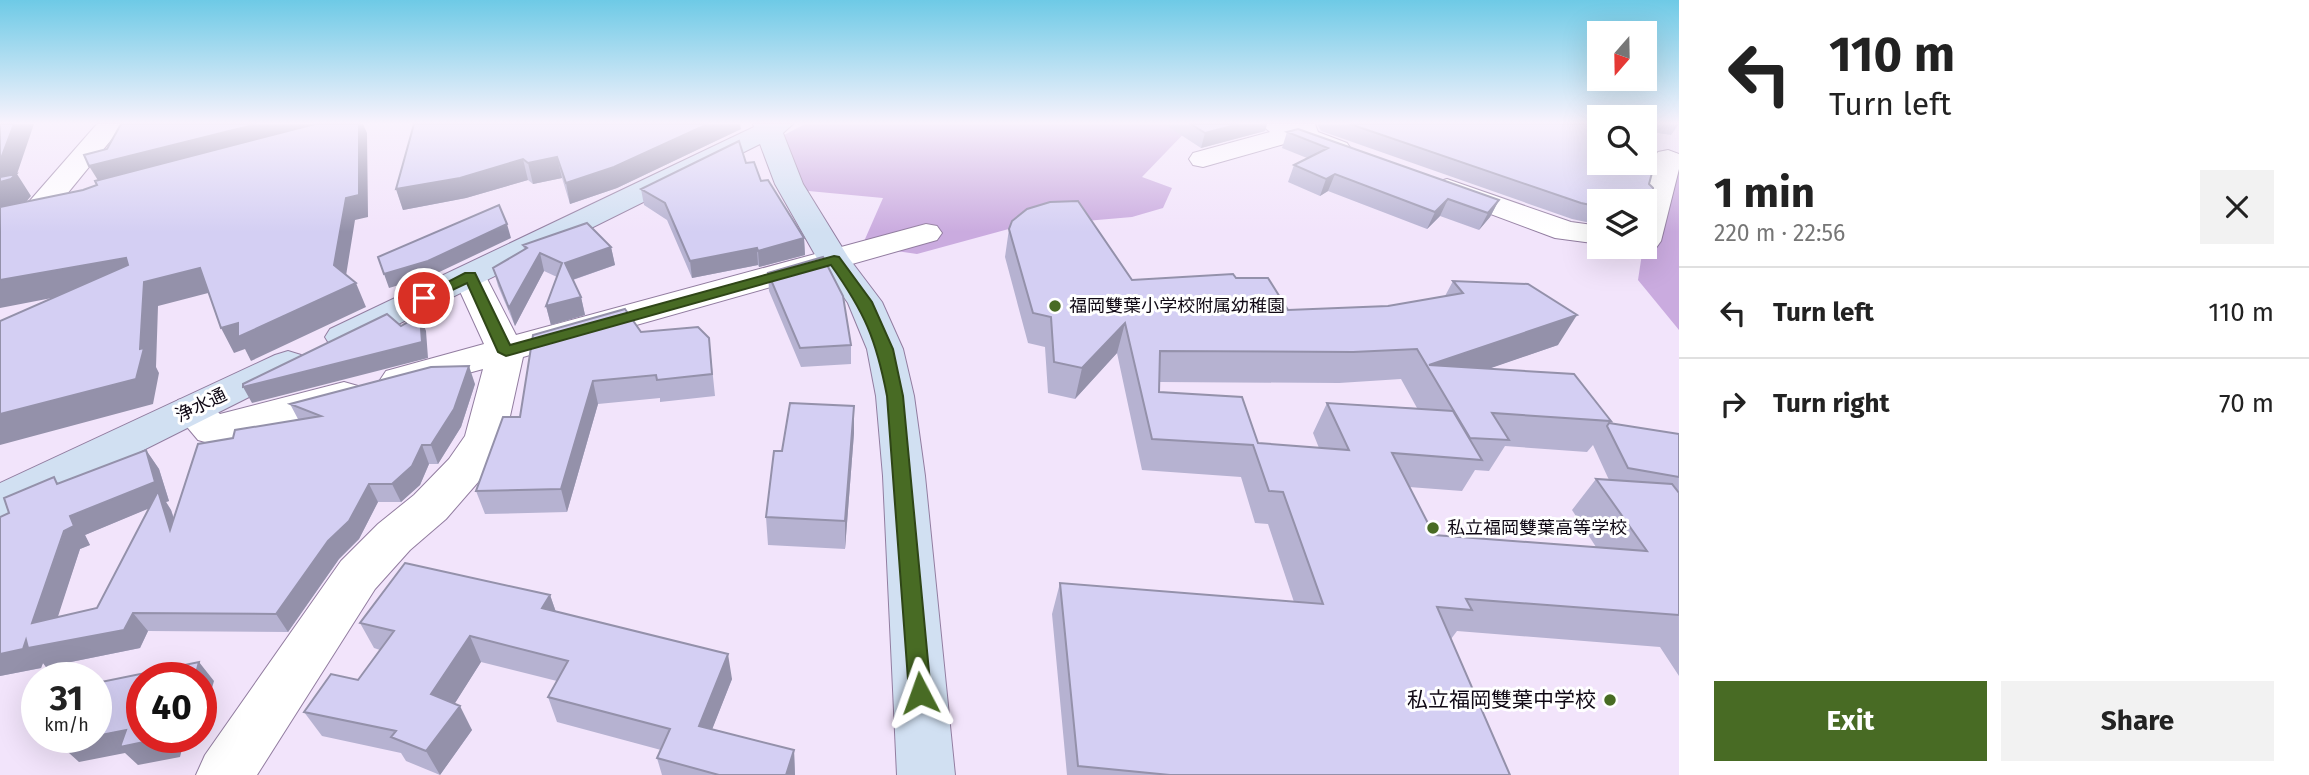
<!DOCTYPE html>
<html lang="en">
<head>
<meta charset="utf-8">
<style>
  body { margin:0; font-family:"Fira Sans","Noto Sans JP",sans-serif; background:#f2f2f2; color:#222; height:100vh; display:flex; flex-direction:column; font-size:26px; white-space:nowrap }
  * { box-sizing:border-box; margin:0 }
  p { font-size:23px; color:#767676 }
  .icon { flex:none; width:38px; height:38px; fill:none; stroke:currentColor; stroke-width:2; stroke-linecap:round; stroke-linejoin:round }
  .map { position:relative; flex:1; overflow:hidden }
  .panel { display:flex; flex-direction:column; background:#fff; width:630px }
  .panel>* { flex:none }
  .hud { background:#fff; color:#222; overflow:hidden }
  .needle { width:46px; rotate:200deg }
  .controls { position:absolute; left:1587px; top:21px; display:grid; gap:14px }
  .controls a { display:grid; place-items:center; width:70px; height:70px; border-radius:0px; background:#fff; box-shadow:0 7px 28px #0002; font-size:35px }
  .speed { position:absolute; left:21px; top:662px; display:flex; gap:14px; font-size:35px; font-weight:700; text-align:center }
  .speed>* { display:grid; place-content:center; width:91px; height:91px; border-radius:50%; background:#fff; box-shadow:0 7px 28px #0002; line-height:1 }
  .speed small { font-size:18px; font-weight:400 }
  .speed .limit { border:10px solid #d22; background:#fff; color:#111 }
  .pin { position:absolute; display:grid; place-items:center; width:60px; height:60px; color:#fff; margin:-30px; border:4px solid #fff; border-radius:50%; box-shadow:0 2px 7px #0007 }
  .me { position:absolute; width:77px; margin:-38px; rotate:356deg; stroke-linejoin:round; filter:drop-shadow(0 0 5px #0008) }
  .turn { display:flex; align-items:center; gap:24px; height:147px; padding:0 35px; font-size:32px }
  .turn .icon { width:91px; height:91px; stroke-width:2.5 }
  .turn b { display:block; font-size:49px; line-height:60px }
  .round { display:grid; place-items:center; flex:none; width:74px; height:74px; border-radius:0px; background:#f2f2f2 }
  .overview { display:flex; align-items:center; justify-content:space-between; height:119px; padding:0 35px }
  h1 { font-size:42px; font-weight:700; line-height:52px }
  .button { display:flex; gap:14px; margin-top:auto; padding:14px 35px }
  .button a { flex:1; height:80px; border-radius:0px; background:#486b24; color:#fff; font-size:28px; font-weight:700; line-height:80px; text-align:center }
  .button a+a { background:#f2f2f2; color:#222 }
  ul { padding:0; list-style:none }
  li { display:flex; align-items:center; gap:21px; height:91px; padding:0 35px; border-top:2px solid #e0e0e0 }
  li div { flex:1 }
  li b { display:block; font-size:26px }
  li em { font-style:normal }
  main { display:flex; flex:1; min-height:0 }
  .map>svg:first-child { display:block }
  .green { fill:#caabdf }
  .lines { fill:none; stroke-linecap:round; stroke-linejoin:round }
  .street-casing { stroke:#927da0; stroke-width:2 }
  .secondary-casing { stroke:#927da0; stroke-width:2 }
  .street { fill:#fff; fill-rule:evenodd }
  .secondary { fill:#d1e0f2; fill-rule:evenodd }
  .wall { fill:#b6b2d1; fill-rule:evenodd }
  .shaded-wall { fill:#9491aa }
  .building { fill:#d4cff3; stroke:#9491aa; stroke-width:2 }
  .route { fill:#486b24; stroke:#2f4617; stroke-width:2 }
  .poi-dot { fill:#486b24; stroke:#fff; stroke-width:2.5 }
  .labels { text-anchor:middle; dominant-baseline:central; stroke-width:6; stroke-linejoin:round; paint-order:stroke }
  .poi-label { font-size:18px; fill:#100915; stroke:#fff; text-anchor:start }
  .street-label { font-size:18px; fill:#100915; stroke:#fff }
  .near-poi-label { font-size:21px; fill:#100915; stroke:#fff; text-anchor:end }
</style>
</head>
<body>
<main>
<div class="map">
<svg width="1679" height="775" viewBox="0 0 1679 775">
  <rect width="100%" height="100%" fill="#f2e4fb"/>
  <!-- green -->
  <path class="green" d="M805 124H1193L1142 177 1172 188 1163 208 1132 217 1016 227 917 254 862 246 883 198 798 190 782 136Z
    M1679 155V330L1638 280 1643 247Z"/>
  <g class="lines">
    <defs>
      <path id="street" d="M97 124H124L49 216 0 230V211L27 204Z
        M1261 124H1315L1318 132 1347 143 1351 149 1347 155 1337 157 1327 155 1295 141 1203 167 1193 165 1189 159 1193 153 1270 132Z
        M1668 150 1679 154V169L1661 241 1656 248 1645 250 1634 248 1645 247V201H1641L1654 158 1658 152Z
        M1447 179 1571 222 1600 226V244L1555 238 1437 194 1433 188 1437 182Z
        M926 224 937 226 942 233 937 240 523 357 505 439 479 481 446 519 410 550 375 589 257 775H196L205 755 341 561 378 524 414 495 449 459 465 436 483 369 399 392 386 389 380 380 386 371 484 344 453 276 458 269 470 266 482 269 516 335Z
        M344 382 358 386 363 395 358 404 212 444 198 440 172 409 178 400C198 394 206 400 220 414Z"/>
      <path id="secondary" d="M753 124H793L783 133 803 184 848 257 882 302 903 349 914 396 925 476 955 775H897L883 476 876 396 867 349 848 303 818 260 775 184 760 144 356 345 343 348 330 345 325 337 330 329 754 127Z
        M288 351 301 355 307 363 301 371 16 514 0 518V483L275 355Z"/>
    </defs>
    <!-- street casing -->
    <use href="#street" class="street-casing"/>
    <!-- secondary casing -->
    <use href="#secondary" class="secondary-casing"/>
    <!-- street -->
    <use href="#street" class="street"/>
    <!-- secondary -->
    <use href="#secondary" class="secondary"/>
  </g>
  <!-- wall -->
  <path class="wall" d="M414 124 741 129 617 188 570 204 562 178 533 184 528 180 466 198 403 210 396 189Z
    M1164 124H1267L1265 131 1201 148Z
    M1317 124H1600L1649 184 1653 195 1645 207V201H1600V225L1572 219 1321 131Z
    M1645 124H1679L1671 135 1645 131Z
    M1287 132 1499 200 1490 217 1479 230 1440 216 1427 229 1328 191 1320 196 1288 182 1294 165 1307 158 1282 148Z
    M761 181 804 238 805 255 759 267 758 265 692 278 667 220 644 205 641 189Z
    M1009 229 1132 280 1236 278 1288 310 1388 306 1445 296 1453 281 1558 345 1490 368 1611 421 1609 423 1679 434V676L1660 647 1457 631 1451 639 1510 775H1067L1052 614 1060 583 1294 602 1268 524 1255 523 1241 477 1142 470 1117 353 1075 399 1048 393 1045 347 1028 343 1005 257ZM1401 379 1417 408 1327 403 1313 433 1319 448 1258 443 1159 392 1160 382 1339 383ZM1593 445 1609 480 1596 479 1572 510 1596 547 1434 535 1409 487 1462 491 1475 470 1489 471 1505 446 1587 452Z
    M523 245 611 247 615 265 573 280 581 297 585 315 551 325 546 306 557 277 544 271 515 326 498 286 493 268 524 249Z
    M768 273 851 345V364L801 367 769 291Z
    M641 332 709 338 715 396 660 402V398L598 404 567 512 485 514 476 491 520 417Z
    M475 384 461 427 438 464H429L420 485 401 502H378L359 539 339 559 288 632 148 631 140 648 46 667 43 663 41 668 0 676V517L9 513 60 483 146 450 159 469 169 501 166 502 171 510 174 518 233 438 298 419 290 404ZM149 508 97 608 57 617 80 549 90 545 85 535Z
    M854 406V433L845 549 768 545 766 517 782 451Z
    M550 595 556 612 732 679 712 729 794 750 795 775H662L657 758 661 750 557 722 548 697 557 681 481 662 454 704 472 730 440 775 406 761 401 753 322 736 304 712 358 680 380 650 374 648 360 623Z"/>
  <!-- shaded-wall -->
  <path class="shaded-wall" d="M14 124H34L17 174 31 196 26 202 0 209V161Z
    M257 124H324L99 182 89 166Z
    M359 124H363L367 133 368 217 355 220 344 288 334 265Z
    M708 124H740L741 129 617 188 570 204 566 183Z
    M1239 124H1267L1265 131 1201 148 1205 133Z
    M557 157 562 178 533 184 528 163Z
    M523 159 528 180 466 198 403 210 396 189Z
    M1335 174 1328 191 1320 196 1326 179Z
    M1653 195 1645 207V201H1642L1643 200Z
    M1448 199 1440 216 1427 229 1435 212Z
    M1499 200 1490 217 1479 230 1488 213Z
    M507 224 511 238 433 275 389 288 384 274Z
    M804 238 805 255 759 267 758 251Z
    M611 247 615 265 569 281 565 263Z
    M757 248 758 265 692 278 690 261Z
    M540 253 544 271 515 326 509 308Z
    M126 258 140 281 0 308V280Z
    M200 268 212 292 158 306 156 367 159 373 153 404 0 445V414L140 349 144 282Z
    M356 283 366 307 251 361 245 349 234 353 221 328Z
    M581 297 585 315 551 325 546 306Z
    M420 315 426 331 428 358 252 403 243 387 422 342Z
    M1577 315 1558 345 1439 386 1429 365Z
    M1125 323 1117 353 1075 399 1082 368Z
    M469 366 475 384 461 427 438 464 431 445Z
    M593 381 598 404 567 512 561 489Z
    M854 406V433L845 549V521Z
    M422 445 429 464 420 485 401 502 392 484Z
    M146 450 159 469 169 501 166 502 171 510 183 548 170 530 162 503 85 535 90 545 80 549 50 641 32 623 70 516Z
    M369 484 378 502 359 539 339 559 288 632 276 614Z
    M550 595 559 621 542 608Z
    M133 613 148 631 140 648 46 667 43 663 41 668 0 676V654L26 640Z
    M470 636 481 662 445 719 431 694Z
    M728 654 732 679 704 750 699 726Z
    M199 662 214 681 201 727V677H195Z
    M460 706 472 730 440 775 426 751Z
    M126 730 163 737H185L180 757 138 765 125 753 79 762 59 744Z
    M794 750 795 775H786Z"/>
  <!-- building -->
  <path class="building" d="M0 124H14L0 161Z
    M121 124H257L89 166 84 155 107 149Z
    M315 124H359V195L346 198 334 265 356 283 238 337V323L221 328 200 268 144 282 140 349 144 348 136 379 0 414V321L128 265 126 258 0 280V207L83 190 97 185 95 181Z
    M414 124H708L614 167 566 183 557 157 528 163 523 159 460 178 396 189Z
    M1191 124H1239L1205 133Z
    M1350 124H1600V163H1645V143L1656 158 1649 184 1653 188V195L1643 200V201H1600V207L1581 203Z
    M1298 129 1499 200 1488 213 1448 199 1435 212 1335 174 1326 179 1294 165 1328 148 1287 132Z
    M739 141 746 163 754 162 761 181 768 180 804 238 758 251 757 248 690 261 665 203 641 189Z
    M16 174 11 179 0 182V177Z
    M1078 201 1132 280 1233 274 1236 278H1268L1288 310 1388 306 1463 293 1453 281 1528 284 1577 315 1429 365 1574 374 1611 421 1492 413 1509 440 1470 438 1417 349 1353 352 1160 351 1159 392 1242 397 1258 443 1349 450 1327 403 1453 411 1482 460 1392 453 1434 535 1647 551 1596 479 1672 484 1679 493V615L1466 599 1472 610 1437 607 1510 775H1170L1078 766 1060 583 1323 604 1283 492 1269 491 1253 445 1152 439 1125 323 1082 368 1054 362 1051 317 1033 313 1009 229 1012 221 1027 209 1050 202Z
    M499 205 507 224 428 261 384 274 378 257Z
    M587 223 611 247 565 263 581 297 546 306 562 263 540 253 509 308 493 268 527 248 523 245Z
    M823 257 843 296 851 345 800 348 768 273Z
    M625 309 641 332 698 327 709 338 712 374 657 380 656 375 593 381 561 489 476 491 503 417H520L533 335Z
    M387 314 401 326 420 315 422 342 243 387V384Z
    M469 366 454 409 431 445H422L412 466 392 484H369L349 521 328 541 276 614 133 613 124 630 28 648 26 640 23 649 0 654V517L9 513 4 498 54 477 57 484 146 450 155 482 70 516 74 526 64 531 32 623 97 608 158 491 170 530 198 444 233 438 235 430 321 416 290 404 431 367Z
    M790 403 854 406 845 521 766 517 774 451H782Z
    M1609 423 1679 434V477L1628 468 1607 426Z
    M405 563 550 595 542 608 728 654 699 726 794 750 786 775H719L657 758 670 729 548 697 568 661 470 636 431 694 460 706 426 751 391 737 396 731 304 712 331 674 358 680 394 631 360 623Z
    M199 662 195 677H142V737H163V738L120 747 126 730 96 736V683Z
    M62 737H94L59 744Z"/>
  <!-- sky -->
  <linearGradient id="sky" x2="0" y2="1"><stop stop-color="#6ecae6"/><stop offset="0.53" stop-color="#f9f3fd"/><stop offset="1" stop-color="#f9f3fd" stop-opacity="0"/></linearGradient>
  <rect width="1679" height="232" fill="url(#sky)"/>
  <!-- route -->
  <path class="route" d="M834 256 839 257 872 302 893 349 903 396 931 693 927 700 920 703 912 700 909 693 887 396C876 339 865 313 831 265L506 356 498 352 467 283 429 301 424 302 417 298 465 273H475L510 345Z"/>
  <!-- markers -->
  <g class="poi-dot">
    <circle cx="1055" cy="306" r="7"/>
    <circle cx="1433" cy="528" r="7"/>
    <circle cx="1610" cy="700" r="7"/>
  </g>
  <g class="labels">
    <!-- poi labels -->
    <g class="poi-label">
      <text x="1069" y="306">福岡雙葉小学校附属幼稚園</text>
      <text x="1447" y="528">私立福岡雙葉高等学校</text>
    </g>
    <!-- street labels -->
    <g class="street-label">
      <text transform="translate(201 405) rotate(-26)">浄水通</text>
    </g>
    <!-- near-poi labels -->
    <g class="near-poi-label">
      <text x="1596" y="700">私立福岡雙葉中学校</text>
    </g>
  </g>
</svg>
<div class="controls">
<a><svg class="needle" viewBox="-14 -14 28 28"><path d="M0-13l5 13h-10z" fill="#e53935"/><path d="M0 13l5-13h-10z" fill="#767676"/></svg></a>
<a><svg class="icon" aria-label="search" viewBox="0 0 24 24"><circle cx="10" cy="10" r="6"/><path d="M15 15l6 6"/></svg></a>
<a><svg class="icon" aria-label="layers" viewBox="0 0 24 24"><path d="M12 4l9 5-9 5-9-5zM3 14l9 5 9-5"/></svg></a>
</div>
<div class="speed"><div>31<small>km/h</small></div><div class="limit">40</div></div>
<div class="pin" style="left:424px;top:298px;background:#d93025"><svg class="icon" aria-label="arrive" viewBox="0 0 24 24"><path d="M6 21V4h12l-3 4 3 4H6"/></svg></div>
<svg class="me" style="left:920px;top:693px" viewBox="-20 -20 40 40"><path d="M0-17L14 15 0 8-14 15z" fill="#486b24" stroke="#fff" stroke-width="4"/></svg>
</div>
<section class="panel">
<div class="hud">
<div class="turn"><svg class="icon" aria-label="left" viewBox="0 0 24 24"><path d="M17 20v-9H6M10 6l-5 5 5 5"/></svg><div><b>110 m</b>Turn left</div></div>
</div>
<div class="overview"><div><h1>1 min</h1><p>220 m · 22:56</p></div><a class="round"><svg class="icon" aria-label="close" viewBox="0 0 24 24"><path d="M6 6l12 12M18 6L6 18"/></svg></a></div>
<ul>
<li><svg class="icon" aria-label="left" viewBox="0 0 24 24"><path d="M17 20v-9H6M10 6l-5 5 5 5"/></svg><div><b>Turn left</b></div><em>110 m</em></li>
<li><svg class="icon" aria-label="right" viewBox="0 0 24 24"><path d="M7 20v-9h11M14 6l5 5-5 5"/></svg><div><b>Turn right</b></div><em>70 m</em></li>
</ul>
<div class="button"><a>Exit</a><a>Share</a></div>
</section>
</main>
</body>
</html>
